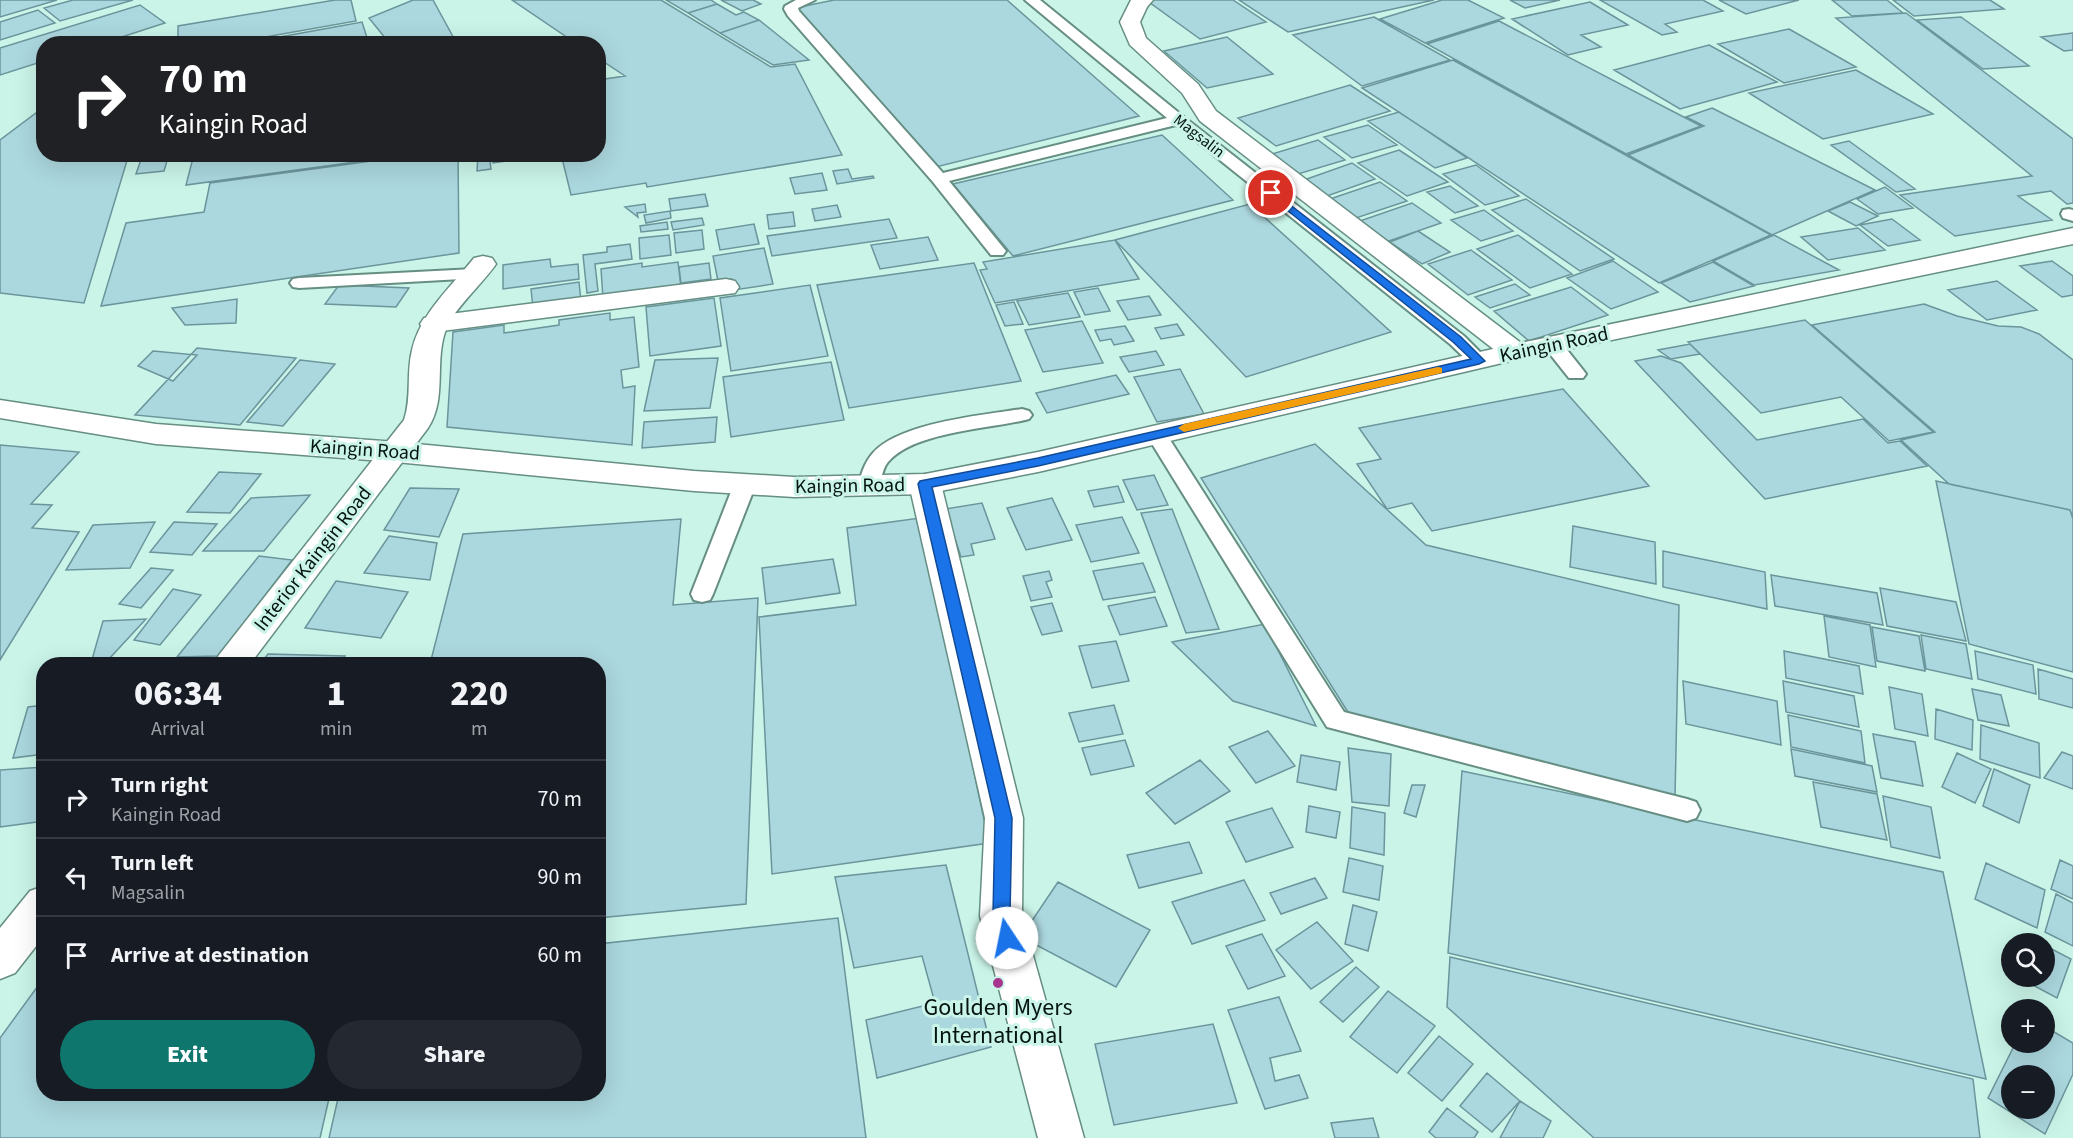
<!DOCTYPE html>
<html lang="en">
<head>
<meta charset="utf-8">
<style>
  body { margin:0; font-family:"Source Sans 3",sans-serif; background:#242831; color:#f1f3f6; height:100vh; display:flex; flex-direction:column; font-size:22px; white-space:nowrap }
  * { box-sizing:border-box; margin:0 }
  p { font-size:20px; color:#9ea1a6 }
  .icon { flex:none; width:33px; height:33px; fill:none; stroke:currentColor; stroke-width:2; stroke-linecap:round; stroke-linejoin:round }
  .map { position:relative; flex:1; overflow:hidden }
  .sheet { position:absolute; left:36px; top:657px; width:570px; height:444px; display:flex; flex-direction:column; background:#171b24; border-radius:24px; box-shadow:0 6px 24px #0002 }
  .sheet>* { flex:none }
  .banner { position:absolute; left:36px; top:36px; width:570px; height:126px; border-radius:24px; box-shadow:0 6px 24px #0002; background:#202124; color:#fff; overflow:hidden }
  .tools { position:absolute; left:2001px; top:933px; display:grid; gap:12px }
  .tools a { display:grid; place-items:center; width:54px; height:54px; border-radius:50%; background:#171b24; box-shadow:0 6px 24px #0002; font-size:30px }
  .pin { position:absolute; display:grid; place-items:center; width:51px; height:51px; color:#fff; margin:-26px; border:3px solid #fff; border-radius:50%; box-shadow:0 2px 6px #0007 }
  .me { position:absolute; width:66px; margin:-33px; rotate:349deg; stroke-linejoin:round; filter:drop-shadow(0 0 4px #0008) }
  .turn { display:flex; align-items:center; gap:21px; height:126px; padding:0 24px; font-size:27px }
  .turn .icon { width:78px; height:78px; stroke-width:2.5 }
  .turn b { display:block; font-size:42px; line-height:51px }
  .eta { display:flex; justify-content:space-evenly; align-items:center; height:102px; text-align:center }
  .eta b { font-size:36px; font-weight:800; line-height:42px }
  .cta { display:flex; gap:12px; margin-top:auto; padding:12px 24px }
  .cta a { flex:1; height:69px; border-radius:36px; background:#0f766e; color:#fff; font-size:24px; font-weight:800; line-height:69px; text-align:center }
  .cta a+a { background:#242831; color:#f1f3f6 }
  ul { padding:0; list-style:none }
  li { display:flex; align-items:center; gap:18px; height:78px; padding:0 24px; border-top:2px solid #363941 }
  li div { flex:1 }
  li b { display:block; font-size:22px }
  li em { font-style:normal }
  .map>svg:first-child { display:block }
  .building { fill:#abd7de; stroke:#6b959c; stroke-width:1.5; fill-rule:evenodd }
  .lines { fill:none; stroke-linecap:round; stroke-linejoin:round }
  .service-casing { stroke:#668e83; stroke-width:4 }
  .pedestrian-casing { stroke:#668e83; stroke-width:3 }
  .minor-casing { stroke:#668e83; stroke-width:3 }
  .tertiary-casing { stroke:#668e83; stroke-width:3 }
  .service { fill:#fff; fill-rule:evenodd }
  .pedestrian { fill:#fff; fill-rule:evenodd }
  .minor { fill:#fff; fill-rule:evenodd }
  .tertiary { fill:#fff; fill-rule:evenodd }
  .route { fill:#1a73e8; stroke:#114b97; stroke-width:1.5 }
  .slow { fill:#f59e0b }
  .poi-dot { fill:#a7348e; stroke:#caf4e8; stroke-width:2 }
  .labels { text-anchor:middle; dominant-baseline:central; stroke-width:6; stroke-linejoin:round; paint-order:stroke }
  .far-street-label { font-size:16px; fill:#051410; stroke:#caf4e8 }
  .street-label { font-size:20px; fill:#051410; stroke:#caf4e8 }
  .near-poi-label { font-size:24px; fill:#051410; stroke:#caf4e8 }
</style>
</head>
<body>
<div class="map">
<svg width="2073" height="1138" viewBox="0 0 2073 1138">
  <rect width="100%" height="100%" fill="#caf4e8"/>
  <!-- building -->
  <path class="building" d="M0 0H57L0 17Z
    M73 0H133L60 21 44 8Z
    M335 0H351L356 21 225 44H178V26Z
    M413 0H433L457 44H390L369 18Z
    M512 0H661L771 67 795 64 842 155 647 187 646 183 571 195 561 154H598V80L625 76 598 58V44H577Z
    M666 0H711L717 4 688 13Z
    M721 0H753L761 4 742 11Z
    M834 0H1007L1139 116 936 167 795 8Z
    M1146 0H1233L1266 22 1200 39Z
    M1239 0H1434L1288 32Z
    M1442 0H1468L1504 18 1425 43 1380 19Z
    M1510 0H1560L1525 8Z
    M1600 0H1703L1723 11 1665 24 1677 32 1662 35Z
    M1719 0H1799L1746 14Z
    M1832 0H1887L1903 13 1852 16Z
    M1893 0H1990L2004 9 1914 16Z
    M1590 2 1628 25 1581 35 1601 47 1568 55 1512 19Z
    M717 4 736 15 744 12 759 20 720 33 688 13Z
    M140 5 165 23 100 44H44V61L0 75V48Z
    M38 10 55 23 0 40V22Z
    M1906 13 2073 139V203L2067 204 2051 191 2018 196 2052 220 1955 236 1900 195 2032 176 1836 18Z
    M1374 17 1450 60 1362 86 1293 35Z
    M1961 17 2029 66 1983 69 1917 20Z
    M759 20 809 60 773 65 720 33Z
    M1499 21 1701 126 1626 154 1427 44Z
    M362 22 369 44H241Z
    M1789 29 1856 67 1784 83 1718 44Z
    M2073 33V50L2064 51 2041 37Z
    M1227 37 1273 74 1207 88 1164 51Z
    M1709 45 1777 82 1680 109 1614 70Z
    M1453 60 1771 235 1659 283 1362 88Z
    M1856 70 1933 114 1823 139 1749 93Z
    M1350 85 1390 111 1276 146 1238 118Z
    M44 107V154H129L84 303 0 293V140Z
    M1712 108 1875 190 1772 235 1628 155 1704 126 1686 117Z
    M1399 112 1467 158 1435 168 1368 121Z
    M1368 125 1397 145 1352 158 1324 137Z
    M1162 135 1233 200 1013 256 953 184Z
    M1318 140 1345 160 1298 174 1272 154Z
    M1849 141 1915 189 1896 192 1831 145Z
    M1399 150 1448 182 1407 196 1358 163Z
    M143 154H169L164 171 136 174Z
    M194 154H415L186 185Z
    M423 154H458L459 253 101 306 126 223 204 212 210 183Z
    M478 154H489L491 169 477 171Z
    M493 154H552L493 163Z
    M1352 163 1375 179 1327 196 1304 180Z
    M1476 165 1519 196 1485 205 1443 174Z
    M848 169 852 179 873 176 874 178 837 184 833 171Z
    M822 173 827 190 795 194 790 178Z
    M1380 182 1407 201 1353 219 1327 200Z
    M1450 186 1478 206 1455 213 1427 192Z
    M1885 187 1913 208 1878 214 1857 199Z
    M705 194 708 206 671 211 669 199Z
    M1526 199 1614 259 1580 271 1492 210Z
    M1850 202 1878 216 1856 226 1828 211Z
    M1412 203 1441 223 1386 242 1357 222Z
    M645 204 646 212 637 213 638 217 625 207Z
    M1250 204 1391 332 1246 377 1115 240Z
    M837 205 841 217 815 221 812 209Z
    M1484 210 1513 231 1481 241 1451 220Z
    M670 211 671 218 646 223 644 215Z
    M793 212 795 226 769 229 767 215Z
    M702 218 704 225 673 230 671 222Z
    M889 219 897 238 772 256 767 236Z
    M1892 219 1920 240 1888 246 1860 225Z
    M667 222 668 229 641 232 640 226Z
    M754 224 759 244 720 250 716 230Z
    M1858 228 1885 250 1828 260 1801 237Z
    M702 230 704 249 676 253 674 233Z
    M1418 231 1450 252 1422 264 1390 242Z
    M669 235 671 255 640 259 639 238Z
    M1518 235 1572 274 1530 288 1477 249Z
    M1774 235 1839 270 1754 285 1713 261Z
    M928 237 938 260 880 269 871 245Z
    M1115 240 1139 279 995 303 980 270 987 269 983 262Z
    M630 244 632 259 595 264 598 291 587 293 583 255 607 252V247Z
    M764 248 773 284 734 290 732 279 718 281 713 256Z
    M1471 250 1512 280 1468 295 1428 264Z
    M550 259 551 267 578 264 579 279 503 289V265Z
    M1613 261 1658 292 1611 309 1567 278Z
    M2052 261 2073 276V295L2062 297 2020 266Z
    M678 262 681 288 603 299 601 269 642 263V267Z
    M1713 262 1754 286 1690 302 1661 283Z
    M709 263 711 279 681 283 679 267Z
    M974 263 1021 381 849 408 817 285Z
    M1997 281 2037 310 1987 320 1948 290Z
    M579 282 581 301 533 308 531 289Z
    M1515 284 1530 295 1490 308 1475 297Z
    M339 285 409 288 396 307 325 304Z
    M810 285 828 356 731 371 720 298Z
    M1571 287 1608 315 1529 341 1494 311Z
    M1098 288 1110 311 1085 315 1074 292Z
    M1068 293 1080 317 1029 325 1017 301Z
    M1149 296 1161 315 1128 320 1117 301Z
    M714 298 721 346 650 356 646 307Z
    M237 299 236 323 185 325 172 308Z
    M1014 302 1023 324 1005 326 996 305Z
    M1924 304 1957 316 1998 326 2021 327 2039 334 2073 360V518L2070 510 1949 484 1901 440 1935 432 1812 325Z
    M610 313V320L634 317 639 367 621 370 623 388 635 386 632 445 447 427 453 332 504 325V333L559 325V320Z
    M1805 320 1933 432 1889 441 1841 397 1761 413 1688 342Z
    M1082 321 1103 363 1043 372 1025 330Z
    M1177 324 1184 335 1161 339 1155 328Z
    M1125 326 1134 341 1114 345 1111 339 1100 341 1095 330Z
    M1690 344 1700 354 1671 359 1658 350Z
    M197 348 296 358 240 425 135 415Z
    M153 351 197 355 173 381 138 366Z
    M1156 351 1164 365 1129 372 1120 357Z
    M1661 356 1681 363 1757 440 1863 419 1888 443 1900 441 1927 466 1765 499 1635 361Z
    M718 358 710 408 644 411 655 360Z
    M300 360 335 364 283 426 247 422Z
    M831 362 844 420 731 437 723 377Z
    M1180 369 1204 414 1157 422 1134 377Z
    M1116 375 1129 394 1047 413 1036 393Z
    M1563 389 1649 486 1432 531 1412 503 1387 509 1357 464 1381 459 1359 428Z
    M717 417 715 442 642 448 644 422Z
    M1315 444 1426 545 1679 605 1675 798 1351 717 1201 478Z
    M0 445 79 452 31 504 52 505 32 528 79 532 0 660Z
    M219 472 261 474 230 513 187 512Z
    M1154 475 1168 505 1137 510 1123 480Z
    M1936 481 2070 510 2073 519V672L1969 644Z
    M1118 486 1124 502 1094 507 1088 491Z
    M410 488 459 489 439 537 384 530Z
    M310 495 264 551H203L251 498Z
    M1052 498 1072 540 1026 550 1007 508Z
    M982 503 995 539 971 544 974 555 961 557 945 509Z
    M1172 509 1219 629 1186 633 1141 513Z
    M1122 517 1139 553 1091 562 1076 525Z
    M920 518 989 843 772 874 759 617 856 605 847 528Z
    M681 519 673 605 758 598 746 904 598 918V664H430L463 534Z
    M155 522 130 568 66 570 93 525Z
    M174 522 217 524 192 555 150 552Z
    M1573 526 1655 542 1656 584 1570 567Z
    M389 536 437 543 430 580 364 573Z
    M1663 551 1765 572 1767 609 1663 587Z
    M259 556 292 560 219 656 177 657Z
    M833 559 840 593 766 604 762 568Z
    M1143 563 1155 592 1103 600 1093 571Z
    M151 568 173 570 141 608 119 604Z
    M1049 571 1052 580 1046 582 1052 597 1031 601 1023 576Z
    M1771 575 1877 593 1883 625 1775 606Z
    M336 581 408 592 381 638 305 628Z
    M1880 588 1956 602 1966 641 1887 626Z
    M173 589 201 595 160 645 134 640Z
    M1155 597 1167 626 1120 635 1108 606Z
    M1052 603 1062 631 1042 635 1031 607Z
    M1824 616 1870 625 1876 667 1829 657Z
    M146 619 107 661 91 663 103 621Z
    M1265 624 1316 726 1233 701 1172 642Z
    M1872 627 1919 636 1925 671 1877 661Z
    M1921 635 1966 644 1972 679 1926 669Z
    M1116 641 1129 681 1092 688 1079 646Z
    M1784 651 1859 666 1863 694 1786 678Z
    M1975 651 2033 665 2036 694 1978 679Z
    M268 654 345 656 340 664H260Z
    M2038 669 2073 679V708L2039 699Z
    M1683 681 1777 701 1781 745 1686 724Z
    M1783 681 1854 696 1859 727 1786 712Z
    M1889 687 1922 694 1928 736 1895 729Z
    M1972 689 2001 695 2009 726 1978 720Z
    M44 705V754L13 758 28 707Z
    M1114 705 1123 734 1079 742 1069 713Z
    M1936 709 1973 720 1972 750 1935 739Z
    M1788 715 1861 731 1865 763 1791 747Z
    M1981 725 2039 743 2040 778 1980 759Z
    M1268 731 1295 766 1256 783 1229 747Z
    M1873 734 1915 742 1923 786 1881 778Z
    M1125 740 1134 766 1091 775 1082 748Z
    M1348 748 1391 754 1389 806 1352 802Z
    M1791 749 1872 766 1877 792 1795 776Z
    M2062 752 2073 756V789L2044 778Z
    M1957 753 1991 769 1975 803 1942 787Z
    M1301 755 1340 762 1336 790 1297 782Z
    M1200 760 1230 791 1175 824 1146 793Z
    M44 767V821L0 827V770Z
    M1994 769 2030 785 2019 823 1983 806Z
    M1462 771 1943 872 1986 1079 1448 953Z
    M1813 782 1877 794 1887 840 1821 827Z
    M1412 785H1425L1416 817 1404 813Z
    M1883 796 1931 807 1940 858 1891 847Z
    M1309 806 1340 812 1336 838 1306 832Z
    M1352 807 1385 813 1384 855 1350 848Z
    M1272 808 1293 847 1246 862 1226 822Z
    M1189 842 1202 873 1139 888 1127 855Z
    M1349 858 1383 866 1379 900 1343 892Z
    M2060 860 2073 866V899L2051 889Z
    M1986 863 2045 890 2037 928 1975 899Z
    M946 865 991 1047 877 1078 866 1020 935 1003 922 956 854 968 835 877Z
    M1315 878 1327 898 1281 914 1270 893Z
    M1244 880 1265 920 1192 944 1172 902Z
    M1058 882 1150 930 1116 987 1021 937Z
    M2056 894 2073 903V946L2045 932Z
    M1353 905 1377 912 1368 951 1345 944Z
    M838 918 866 1138H329L339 1094H598V944Z
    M1317 922 1353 961 1311 989 1276 950Z
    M1262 934 1285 976 1248 989 1226 946Z
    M2044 945 2071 959 2057 998 2018 977 2044 976Z
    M1450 957 1973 1079 1980 1138H1594L1447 1007Z
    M1356 967 1379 987 1343 1022 1320 1002Z
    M43 979 44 1094H330L320 1138H0V1038Z
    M1388 991 1435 1026 1397 1073 1350 1037Z
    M1279 997 1301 1051 1270 1058 1275 1081 1299 1075 1308 1098 1265 1109 1228 1010Z
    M1213 1024 1237 1103 1114 1125 1095 1044Z
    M2044 1026 2073 1043V1074L2045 1134 1988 1098 2016 1042H2044ZM2012 1076H2044V1108H2012Z
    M1439 1036 1473 1064 1442 1101 1408 1073Z
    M1487 1073 1520 1101 1492 1132 1460 1106Z
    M1520 1101 1551 1121 1543 1138H1500Z
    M1447 1108 1478 1132 1474 1138H1436L1429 1132Z
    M1373 1118 1379 1138H1335L1331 1123Z"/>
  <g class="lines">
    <defs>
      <path id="service" d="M796 0H815L798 8 799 11 943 173 1167 118 1025 0H1040L1184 117 1464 336 1489 361 1486 365H1472L1450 344 1176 125 949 181 1006 251 1003 255H991L933 182 788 16 784 9 785 6Z
        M2069 209 2073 210V221L2063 218 2061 214 2063 210Z
        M474 269 480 270 483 274 480 278 299 288 293 287 290 283 293 279 299 278Z
        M1553 339 1560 341 1583 370 1586 374 1583 378H1569L1546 349 1544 345 1546 341Z
        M1022 409 1029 411 1032 415 1029 419C992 429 914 431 888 462 881 470 882 483 876 492L869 494 862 492 858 487C861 475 864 463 873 453 899 423 983 415 1022 409Z
        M1156 427 1163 429 1344 712 1687 799 1696 802 1700 810 1696 818 1687 821 1327 727 1146 434 1149 429Z
        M745 477 752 479 756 484 713 594 710 600 702 602 694 600 691 594 734 484 738 479Z"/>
      <path id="pedestrian" d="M726 279 735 281 739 287 735 293 434 332 424 330 420 324 424 318 434 316Z"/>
      <path id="minor" d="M1131 0H1153L1147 7 1140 22 1146 38 1198 84 1216 111 1525 346 1529 352 1525 358 1515 360 1505 358 1200 121 1182 93 1130 45 1120 22Z
        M483 256 492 258 496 264C483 283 455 308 447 327 433 360 448 398 428 428L250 664H214L219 655 404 420C412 397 406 374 412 350 420 314 451 287 474 258Z
        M925 474 936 477 941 484 1023 818 1022 916 1084 1138H1038L980 916 985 818 909 484 914 477Z
        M44 886V936L15 973 0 979V928L30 891Z"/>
      <path id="tertiary" d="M2073 228V244L1515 360 1038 472 925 494 794 497 694 491 396 462 156 444 0 418V400L156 424 396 442 694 471 794 477 925 474 1038 452 1515 344Z"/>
    </defs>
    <!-- service casing -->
    <use href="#service" class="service-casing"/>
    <!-- pedestrian casing -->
    <use href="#pedestrian" class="pedestrian-casing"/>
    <!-- minor casing -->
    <use href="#minor" class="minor-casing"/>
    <!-- tertiary casing -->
    <use href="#tertiary" class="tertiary-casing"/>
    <!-- service -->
    <use href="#service" class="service"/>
    <!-- pedestrian -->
    <use href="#pedestrian" class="pedestrian"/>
    <!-- minor -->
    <use href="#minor" class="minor"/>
    <!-- tertiary -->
    <use href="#tertiary" class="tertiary"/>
  </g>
  <!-- route -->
  <path class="route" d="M1271 190 1461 337 1485 361 1479 364 1038 466 932 487 1012 818 1010 915 1016 938 1013 943 1007 945 1001 943 993 915 995 818 918 484 920 481 1038 458 1471 359 1453 342 1268 195 1266 193Z"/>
  <!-- slow -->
  <path class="slow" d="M1438 367 1442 368V373L1184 432 1178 428 1184 424Z"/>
  <!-- markers -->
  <circle class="poi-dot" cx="998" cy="983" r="6"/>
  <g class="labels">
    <!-- far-street labels -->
    <g class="far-street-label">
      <text transform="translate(1199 136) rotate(38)">Magsalin</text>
    </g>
    <!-- street labels -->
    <g class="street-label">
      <text transform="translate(1554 345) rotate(-12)">Kaingin Road</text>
      <text transform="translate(365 450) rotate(4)">Kaingin Road</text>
      <text transform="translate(850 486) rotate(-1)">Kaingin Road</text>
      <text transform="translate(313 559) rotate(-52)">Interior Kaingin Road</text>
    </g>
    <!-- near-poi labels -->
    <g class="near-poi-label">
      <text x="998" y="1007">Goulden Myers<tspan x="998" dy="28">International</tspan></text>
    </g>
  </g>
</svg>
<div class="tools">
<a><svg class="icon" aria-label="search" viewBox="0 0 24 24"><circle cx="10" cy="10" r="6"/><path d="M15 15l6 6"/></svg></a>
<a>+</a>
<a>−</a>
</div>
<div class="pin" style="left:1271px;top:193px;background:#d93025"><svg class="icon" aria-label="arrive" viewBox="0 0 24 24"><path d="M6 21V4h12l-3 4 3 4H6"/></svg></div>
<svg class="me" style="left:1007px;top:938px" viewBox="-20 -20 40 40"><circle r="19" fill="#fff"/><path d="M0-13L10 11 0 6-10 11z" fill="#1a73e8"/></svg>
<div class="banner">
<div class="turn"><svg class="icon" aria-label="right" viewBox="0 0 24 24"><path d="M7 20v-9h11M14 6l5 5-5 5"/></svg><div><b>70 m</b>Kaingin Road</div></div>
</div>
<section class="sheet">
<div class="eta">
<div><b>06:34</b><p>Arrival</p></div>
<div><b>1</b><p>min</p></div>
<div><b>220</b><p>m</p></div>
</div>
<ul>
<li><svg class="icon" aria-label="right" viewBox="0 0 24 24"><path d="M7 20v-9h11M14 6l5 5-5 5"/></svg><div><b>Turn right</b><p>Kaingin Road</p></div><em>70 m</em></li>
<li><svg class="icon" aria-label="left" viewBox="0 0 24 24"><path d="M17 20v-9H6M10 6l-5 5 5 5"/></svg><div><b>Turn left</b><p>Magsalin</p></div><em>90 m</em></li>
<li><svg class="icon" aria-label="arrive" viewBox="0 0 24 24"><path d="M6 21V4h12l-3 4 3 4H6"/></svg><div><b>Arrive at destination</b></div><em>60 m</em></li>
</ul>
<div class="cta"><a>Exit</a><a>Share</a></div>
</section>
</div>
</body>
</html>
